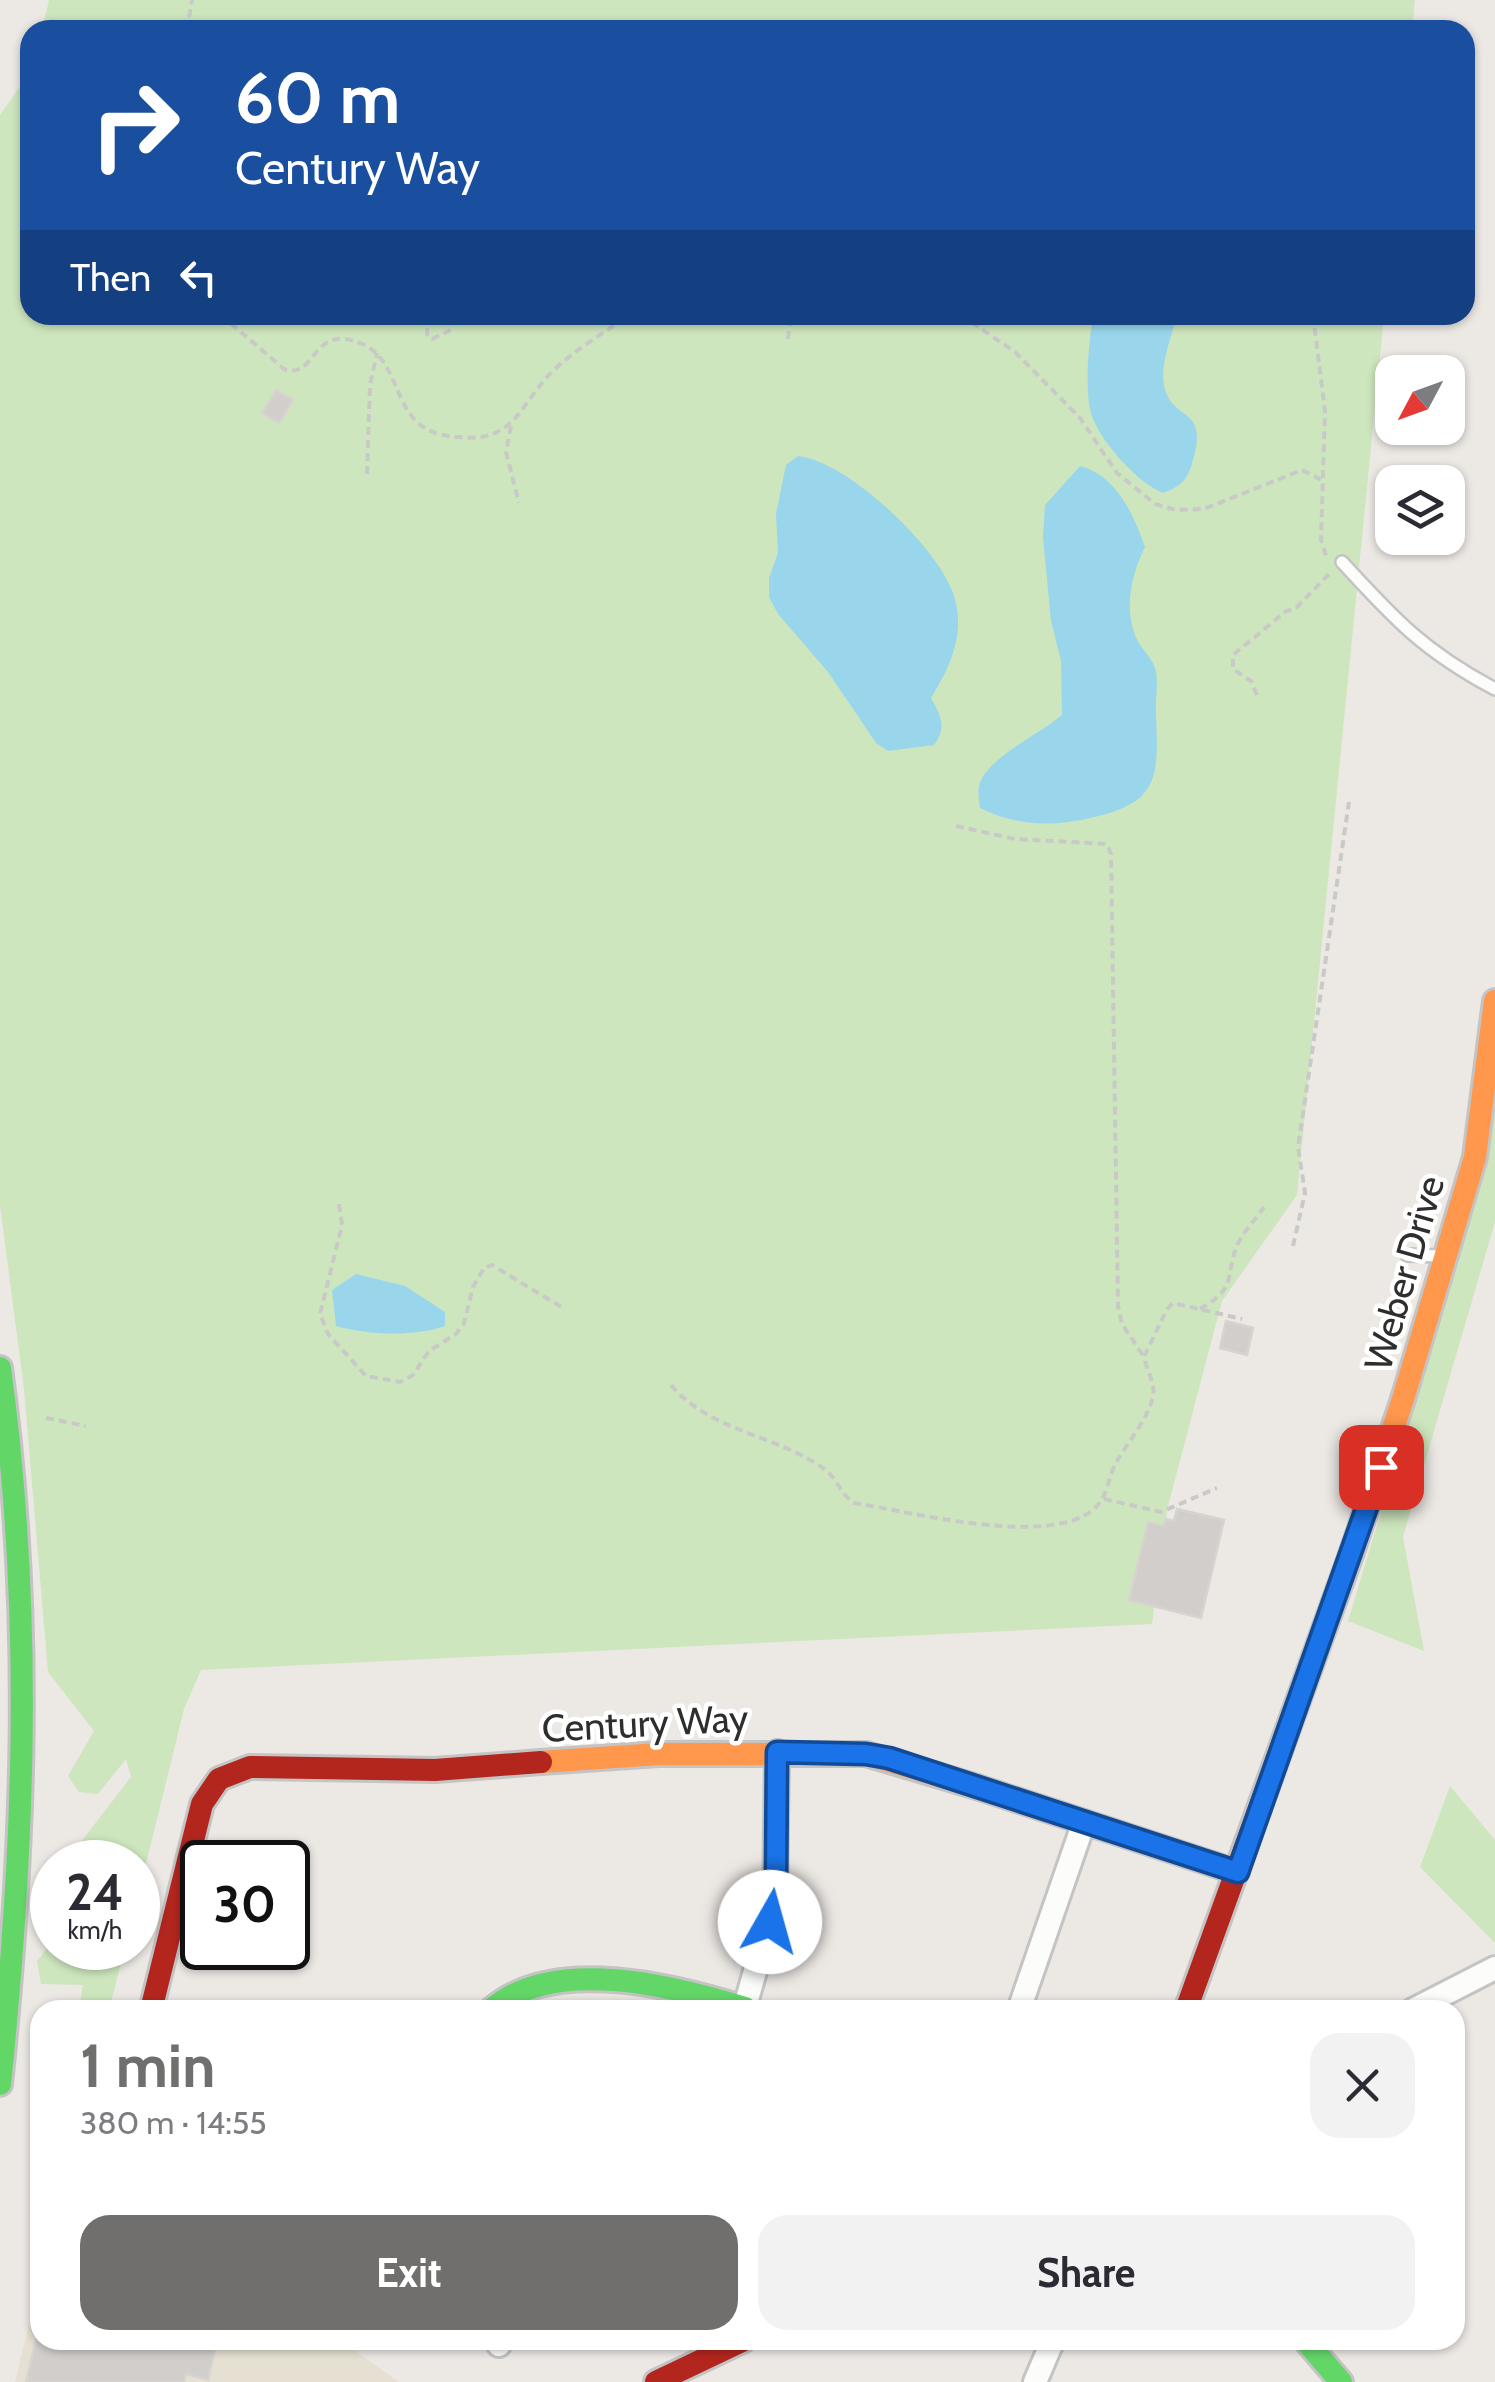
<!DOCTYPE html>
<html lang="en">
<head>
<meta charset="utf-8">
<style>
  body { margin:0; font-family:Cabin,sans-serif; background:#f2f2f3; color:#2b2b33; height:100vh; display:flex; flex-direction:column; font-size:38px; white-space:nowrap }
  * { box-sizing:border-box; margin:0 }
  p { font-size:32px; color:#7c7c81 }
  .icon { flex:none; width:55px; height:55px; fill:none; stroke:currentColor; stroke-width:2; stroke-linecap:round; stroke-linejoin:round }
  .map { position:relative; flex:1; overflow:hidden }
  .sheet { position:absolute; left:30px; top:2000px; width:1435px; height:350px; display:flex; flex-direction:column; background:#fff; border-radius:30px; box-shadow:0 2px 8px #0004 }
  .sheet>* { flex:none }
  .hud { position:absolute; left:20px; top:20px; width:1455px; height:305px; border-radius:30px; box-shadow:0 2px 8px #0004; background:#1a4fa0; color:#fff; overflow:hidden }
  .needle { width:65px; rotate:229deg }
  .buttons { position:absolute; left:1375px; top:355px; display:grid; gap:20px }
  .buttons a { display:grid; place-items:center; width:90px; height:90px; border-radius:20px; background:#fff; box-shadow:0 2px 8px #0004; font-size:50px }
  .speed { position:absolute; left:30px; top:1840px; display:flex; gap:20px; font-size:50px; font-weight:700; text-align:center }
  .speed>* { display:grid; place-content:center; width:130px; height:130px; border-radius:50%; background:#fff; box-shadow:0 2px 8px #0004; line-height:1 }
  .speed small { font-size:25px; font-weight:400 }
  .speed .limit { border:5px solid #111; border-radius:15px; background:#fff; color:#111 }
  .pin { position:absolute; display:grid; place-items:center; width:85px; height:85px; color:#fff; margin:-42px; border-radius:20px; box-shadow:0 5px 15px #0006 }
  .me { position:absolute; width:110px; margin:-55px; rotate:7deg; stroke-linejoin:round; filter:drop-shadow(0 0 8px #0008) }
  .turn { display:flex; align-items:center; gap:35px; height:210px; padding:0 50px; font-size:45px }
  .turn .icon { width:130px; height:130px; stroke-width:2.5 }
  .turn b { display:block; font-size:70px; line-height:85px }
  .then { display:flex; align-items:center; height:95px; padding:0 50px; background:#0003; gap:20px; font-size:38px }
  .round { display:grid; place-items:center; flex:none; width:105px; height:105px; border-radius:30px; background:#f2f2f3 }
  .overview { display:flex; align-items:center; justify-content:space-between; height:170px; padding:0 50px }
  h1 { font-size:60px; font-weight:700; line-height:75px; color:#706f6e }
  .primary-button { display:flex; gap:20px; margin-top:auto; padding:20px 50px }
  .primary-button a { flex:1; height:115px; border-radius:30px; background:#706f6e; color:#fff; font-size:40px; font-weight:700; line-height:115px; text-align:center }
  .primary-button a+a { background:#f2f2f3; color:#2b2b33 }
  .map>svg:first-child { display:block }
  .education { fill:#e6e0d3 }
  .green { fill:#cee6be }
  .water { fill:#99d6ec }
  .building { fill:#d1cecb; stroke:#d7d4d0; stroke-width:2.5 }
  .lines { fill:none; stroke-linecap:round; stroke-linejoin:round }
  .lane-casing { stroke:#c5c4c5; stroke-width:16 }
  .street-casing { stroke:#c5c4c5; stroke-width:28 }
  .fast-casing { stroke:#c5c4c5; stroke-width:28 }
  .slow-casing { stroke:#c5c4c5; stroke-width:28 }
  .jam-casing { stroke:#c5c4c5; stroke-width:28 }
  .path { stroke:#c9c9c8; stroke-width:4; stroke-dasharray:8 5; stroke-linecap:butt }
  .lane { stroke:#fcfcfb; stroke-width:11 }
  .street { stroke:#fcfcfb; stroke-width:22 }
  .fast { stroke:#63d668; stroke-width:22 }
  .slow { stroke:#ff974d; stroke-width:22 }
  .jam { stroke:#b3261e; stroke-width:22 }
  .route-casing { stroke:#114b97; stroke-width:25 }
  .route { stroke:#1a73e8; stroke-width:18 }
  .labels { text-anchor:middle; dominant-baseline:central; stroke-width:9; stroke-linejoin:round; paint-order:stroke }
  .street-label { font-size:38px; fill:#2e2e2e; stroke:#fff }
</style>
</head>
<body>
<div class="map">
<svg width="1495" height="2382" viewBox="0 0 1495 2382">
  <rect width="100%" height="100%" fill="#ece8e4"/>
  <!-- education -->
  <path class="education" d="M40 2277V2340H340L399 2382H15Z"/>
  <!-- green -->
  <path class="green" d="M49 0H1415L1412 30H42Z
    M30 72V315H1384L1297 1195 1222 1301 1167 1510 1152 1624 201 1670 184 1709 138 1896V1862H70V1856L131 1777 126 1759 98 1794 79 1792 68 1776 94 1731 48 1672 24 1389 0 1205V115Z
    M1495 1104V1222L1403 1537 1424 1651 1348 1621 1488 1158Z
    M1450 1786 1495 1840V1943L1420 1867Z
    M52 1942V1948H125L109 2010H79L83 1985 41 1984 37 1961Z"/>
  <!-- water -->
  <path class="water" d="M1093 315H1177C1172 336 1160 363 1164 385 1171 423 1209 404 1193 460 1188 479 1182 486 1163 493 1138 483 1104 445 1093 419 1083 393 1089 342 1093 315Z
    M798 456C848 461 940 549 954 596 966 634 950 667 931 698 941 715 947 728 934 745L888 751 876 743 828 672 778 614 769 597V578L778 553 776 514 786 465Z
    M1080 466C1116 475 1134 515 1145 547 1132 573 1124 606 1135 635 1139 647 1151 656 1155 668 1159 680 1155 700 1156 713 1158 777 1161 802 1091 818 1052 827 1016 826 980 808 979 801 977 790 980 783 989 757 1040 734 1062 715L1061 661 1051 621 1043 537 1045 505Z
    M356 1274 405 1286 445 1312V1326C413 1337 369 1335 336 1326L332 1290Z"/>
  <!-- building -->
  <path class="building" d="M276 390 293 400 279 423 262 413Z
    M1226 1321 1253 1328 1247 1355 1220 1348Z
    M1177 1509 1224 1520 1201 1618 1129 1600 1148 1522 1164 1526 1166 1519 1174 1521Z
    M36 2340H217L208 2380 186 2374 184 2382H26Z"/>
  <g class="lines">
    <defs>
      <path id="lane" d="M1342 562C1395 620 1425 652 1495 689
        M1407 1255 1442 1256"/>
      <path id="street" d="M744 2010 775 1901 777 1752
        M1019 2010 1084 1822
        M1413 2010 1495 1968
        M498 2340 499 2345
        M1035 2382 1053 2340"/>
      <path id="fast" d="M0 1368C33 1610 25 1841 0 2084
        M977 1787 1237 1872
        M491 2010C553 1955 674 1986 745 2008
        M1305 2340 1341 2382"/>
      <path id="slow" d="M1352 1552 1404 1396 1475 1157 1495 1001
        M541 1762 659 1754H866L977 1787"/>
      <path id="jam" d="M151 2010 202 1804 219 1779 250 1767 435 1770 541 1762
        M1186 2010 1352 1552
        M656 2382 744 2340"/>
    </defs>
    <!-- lane casing -->
    <use href="#lane" class="lane-casing"/>
    <!-- street casing -->
    <use href="#street" class="street-casing"/>
    <!-- fast casing -->
    <use href="#fast" class="fast-casing"/>
    <!-- slow casing -->
    <use href="#slow" class="slow-casing"/>
    <!-- jam casing -->
    <use href="#jam" class="jam-casing"/>
    <!-- path -->
    <path class="path" d="M187 30 192 0
      M221 315 284 369C317 380 311 323 360 343 395 357 392 396 416 421 427 432 442 436 458 437 517 444 520 401 556 368 579 347 605 332 630 315
      M428 315 427 334 432 339 449 331 458 315
      M961 315 1015 352 1080 418 1117 473 1155 504 1176 510 1204 509 1302 470 1324 481
      M1313 315 1325 411 1321 540 1327 559
      M788 339 791 315
      M511 426 506 452 519 503
      M367 474 370 385 377 353
      M1257 695 1251 681 1233 669V655L1285 612 1297 607 1330 573
      M956 826 1015 839 1107 844 1111 854 1118 1306 1122 1324 1144 1357
      M339 1204 342 1225 320 1314 328 1334 366 1376 400 1382 413 1375 429 1351 456 1334 464 1323 473 1287 484 1268 492 1265 563 1308
      M1293 1246 1305 1193 1298 1147 1349 802
      M1200 1309C1236 1288 1225 1281 1236 1248 1241 1234 1256 1219 1264 1207
      M671 1385C711 1432 774 1434 823 1468 837 1477 840 1494 854 1503 912 1512 1048 1548 1094 1509 1108 1497 1108 1476 1117 1461 1128 1441 1157 1409 1153 1386 1151 1376 1146 1367 1144 1357L1167 1309 1173 1303 1242 1319
      M46 1418 86 1426
      M1104 1499 1161 1512 1217 1488"/>
    <!-- lane -->
    <use href="#lane" class="lane"/>
    <!-- street -->
    <use href="#street" class="street"/>
    <!-- fast -->
    <use href="#fast" class="fast"/>
    <!-- slow -->
    <use href="#slow" class="slow"/>
    <!-- jam -->
    <use href="#jam" class="jam"/>
  </g>
  <g class="lines">
    <defs>
      <path id="route" d="M770 1922 776 1878 777 1752 866 1754 889 1758 1238 1872 1381 1467"/>
    </defs>
    <!-- route casing -->
    <use href="#route" class="route-casing"/>
    <!-- route -->
    <use href="#route" class="route"/>
  </g>
  <g class="labels">
    <!-- street labels -->
    <g class="street-label">
      <text transform="translate(1404 1273) rotate(-74)">Weber Drive</text>
      <text transform="translate(645 1723) rotate(-3)">Century Way</text>
    </g>
  </g>
</svg>
<div class="buttons">
<a><svg class="needle" viewBox="-14 -14 28 28"><path d="M0-13l5 13h-10z" fill="#e53935"/><path d="M0 13l5-13h-10z" fill="#7c7c81"/></svg></a>
<a><svg class="icon" aria-label="layers" viewBox="0 0 24 24"><path d="M12 4l9 5-9 5-9-5zM3 14l9 5 9-5"/></svg></a>
</div>
<div class="speed"><div>24<small>km/h</small></div><div class="limit">30</div></div>
<div class="pin" style="left:1381px;top:1467px;background:#d93025"><svg class="icon" aria-label="arrive" viewBox="0 0 24 24"><path d="M6 21V4h12l-3 4 3 4H6"/></svg></div>
<svg class="me" style="left:770px;top:1922px" viewBox="-20 -20 40 40"><circle r="19" fill="#fff"/><path d="M0-13L10 11 0 6-10 11z" fill="#1a73e8"/></svg>
<div class="hud">
<div class="turn"><svg class="icon" aria-label="right" viewBox="0 0 24 24"><path d="M7 20v-9h11M14 6l5 5-5 5"/></svg><div><b>60 m</b>Century Way</div></div>
<div class="then">Then<svg class="icon" aria-label="left" viewBox="0 0 24 24"><path d="M17 20v-9H6M10 6l-5 5 5 5"/></svg></div>
</div>
<section class="sheet">
<div class="overview"><div><h1>1 min</h1><p>380 m · 14:55</p></div><a class="round"><svg class="icon" aria-label="close" viewBox="0 0 24 24"><path d="M6 6l12 12M18 6L6 18"/></svg></a></div>
<div class="primary-button"><a>Exit</a><a>Share</a></div>
</section>
</div>
</body>
</html>
